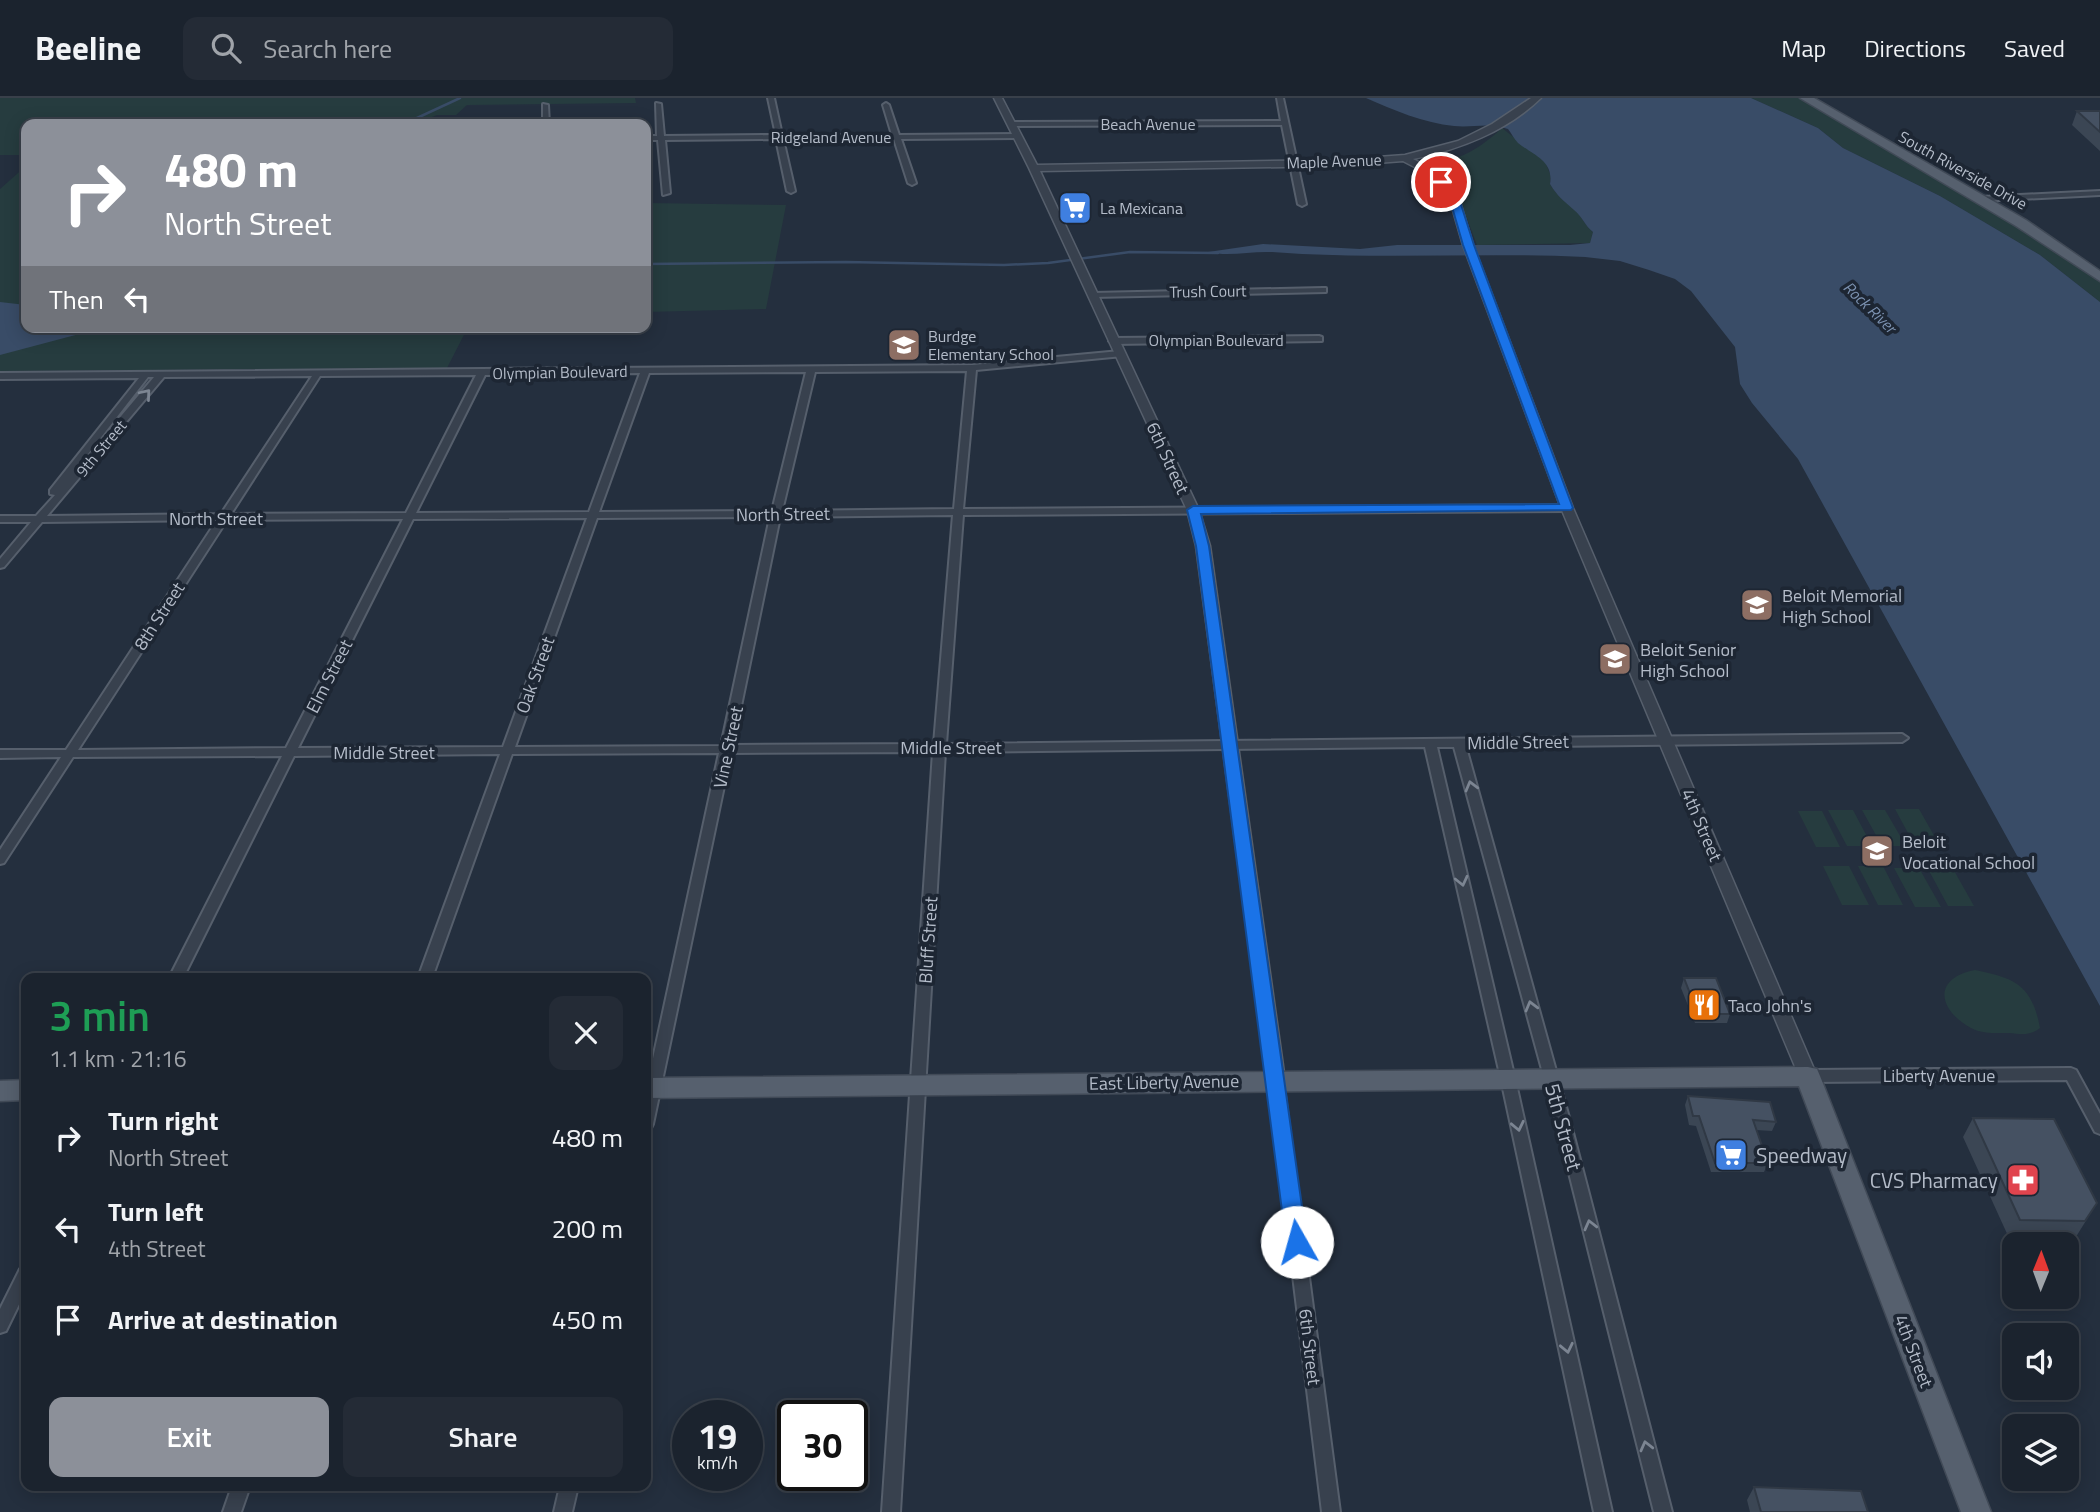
<!DOCTYPE html>
<html lang="en">
<head>
<meta charset="utf-8">
<style>
  body { margin:0; font-family:"Titillium Web",sans-serif; background:#242b36; color:#f1f3f6; height:100vh; display:flex; flex-direction:column; font-size:26px; white-space:nowrap }
  * { box-sizing:border-box; margin:0 }
  p { font-size:23px; color:#a0a4aa }
  .icon { flex:none; width:38px; height:38px; fill:none; stroke:currentColor; stroke-width:2; stroke-linecap:round; stroke-linejoin:round }
  .map { position:relative; flex:1; overflow:hidden }
  .details { position:absolute; left:21px; top:875px; width:630px; height:518px; display:flex; flex-direction:column; background:#1b232e; border-radius:14px; box-shadow:0 4px 18px #0003,0 0 0 2px #39404a }
  .details>* { flex:none }
  .banner { position:absolute; left:21px; top:21px; width:630px; height:214px; border-radius:14px; box-shadow:0 4px 18px #0003,0 0 0 2px #39404a; background:#8c9099; color:#fff; overflow:hidden }
  .needle { width:46px; rotate:1deg }
  .tools { position:absolute; left:2002px; top:1134px; display:grid; gap:14px }
  .tools a { display:grid; place-items:center; width:77px; height:77px; border-radius:14px; background:#1b232e; box-shadow:0 4px 18px #0003,0 0 0 2px #39404a; font-size:35px }
  .speed { position:absolute; left:672px; top:1302px; display:flex; gap:14px; font-size:35px; font-weight:700; text-align:center }
  .speed>* { display:grid; place-content:center; width:91px; height:91px; border-radius:50%; background:#1b232e; box-shadow:0 4px 18px #0003,0 0 0 2px #39404a; line-height:1 }
  .speed small { font-size:18px; font-weight:400 }
  .speed .limit { border:4px solid #111; border-radius:10px; background:#fff; color:#111 }
  .pin { position:absolute; display:grid; place-items:center; width:60px; height:60px; color:#fff; margin:-30px; border:4px solid #fff; border-radius:50%; box-shadow:0 2px 7px #0007 }
  .me { position:absolute; width:77px; margin:-38px; rotate:353deg; stroke-linejoin:round; filter:drop-shadow(0 0 5px #0008) }
  .turn { display:flex; align-items:center; gap:24px; height:147px; padding:0 28px; font-size:32px }
  .turn .icon { width:91px; height:91px; stroke-width:2.5 }
  .turn b { display:block; font-size:49px; line-height:60px }
  .then { display:flex; align-items:center; height:66px; padding:0 28px; background:#0003; gap:14px; font-size:26px }
  .round { display:grid; place-items:center; flex:none; width:74px; height:74px; border-radius:14px; background:#242b36 }
  .head { display:flex; align-items:center; justify-content:space-between; height:119px; padding:0 28px }
  h1 { font-size:42px; font-weight:600; line-height:52px; color:#1e9e55 }
  .cta { display:flex; gap:14px; margin-top:auto; padding:14px 28px }
  .cta a { flex:1; height:80px; border-radius:14px; background:#8c9099; color:#fff; font-size:28px; font-weight:600; line-height:80px; text-align:center }
  .cta a+a { background:#242b36; color:#f1f3f6 }
  ul { padding:0; list-style:none }
  li { display:flex; align-items:center; gap:21px; height:91px; padding:0 28px }
  li div { flex:1 }
  li b { display:block; font-size:26px }
  li em { font-style:normal }
  header { display:flex; align-items:center; gap:42px; box-sizing:border-box; height:98px; padding:0 35px; background:#1b232e; border-bottom:2px solid #39404a }
  header strong { font-size:33px }
  nav { display:flex; gap:38px; margin-inline-start:auto; font-size:24px }
  .search { width:490px; height:63px; background:#242b36; display:flex; align-items:center; gap:18px; box-sizing:border-box; padding:0 24px; border-radius:14px; color:#a0a4aa; font-size:26px }
  .map>svg:first-child { display:block }
  .green { fill:#263c3f }
  .water { fill:#394c67 }
  .lines { fill:none; stroke-linecap:round; stroke-linejoin:round }
  .stream { stroke:#394c67; stroke-width:2.5 }
  .minor-casing { stroke:#565f6c; stroke-width:4 }
  .tertiary-casing { stroke:#565f6c; stroke-width:3 }
  .primary-casing { stroke:#414a57; stroke-width:3 }
  .minor { fill:#38414e; fill-rule:evenodd }
  .tertiary { fill:#38414e; fill-rule:evenodd }
  .primary { fill:#56606e; fill-rule:evenodd }
  .wall { fill:#3b4654 }
  .building { fill:#455162; stroke:#303945; stroke-width:2 }
  .oneway { stroke:#7c8592 }
  .route { fill:#1a73e8; stroke:#114b97; stroke-width:2 }
  .labels { text-anchor:middle; dominant-baseline:central; stroke-width:7; stroke-linejoin:round; paint-order:stroke }
  .far-street-label { font-size:16px; fill:#b4bcc9; stroke:#1d2633 }
  .far-poi-label { font-size:16px; fill:#b4bcc9; stroke:#1d2633; text-anchor:start }
  .far-water-label { font-size:16px; font-style:italic; fill:#7c92b1; stroke:#1d2633 }
  .street-label { font-size:18px; fill:#b4bcc9; stroke:#1d2633 }
  .poi-label { font-size:18px; fill:#b4bcc9; stroke:#1d2633; text-anchor:start }
  .near-street-label { font-size:21px; fill:#b4bcc9; stroke:#1d2633 }
  .near-poi-label { font-size:21px; fill:#b4bcc9; stroke:#1d2633; text-anchor:start }
</style>
</head>
<body>
<header>
<strong>Beeline</strong>
<div class="search"><svg class="icon" aria-label="search" viewBox="0 0 24 24"><circle cx="10" cy="10" r="6"/><path d="M15 15l6 6"/></svg>Search here</div>
<nav><a>Map</a><a>Directions</a><a>Saved</a></nav>
</header>
<div class="map">
<svg width="2100" height="1414" viewBox="0 0 2100 1414">
  <rect width="100%" height="100%" fill="#242f3e"/>
  <!-- green -->
  <path class="green" d="M0 0H635L636 5 467 7 456 17H437L415 26H26V57H0Z
    M1751 0H1800L1983 106 2100 183V204L2040 157 1940 98 1843 50 1818 30Z
    M1502 30 1545 64 1551 78 1550 86C1557 98 1565 103 1575 112 1582 118 1585 128 1593 134L1590 145 1477 147C1465 115 1457 88 1428 68 1462 60 1477 53 1502 30Z
    M26 68V229H468L447 270 0 273V91Z
    M646 105 786 107 766 211 646 214Z
    M1895 711H1919L1940 748H1915Z
    M1828 712H1853L1872 748H1847Z
    M1862 712H1885L1906 748H1882Z
    M1798 713H1822L1840 749H1816Z
    M1823 768H1849L1869 807H1842Z
    M1858 768H1883L1903 807H1878Z
    M1927 769H1952L1974 808H1948Z
    M1894 770H1919L1941 809H1915Z
    M1975 872C2015 880 2032 887 2040 930 2030 938 2021 936 2009 935 1996 935 1982 936 1971 930 1937 911 1933 880 1975 872Z"/>
  <!-- water -->
  <path class="water" d="M1366 0H1751L1818 30 1843 50 1940 98 2040 157 2100 204V908L1798 361 1752 305 1740 286 1735 249 1691 193 1675 181 1649 172 1620 163 1585 159C1481 154 1376 162 1272 154 1250 153 1229 159 1208 154L1263 146 1360 151 1397 147H1570L1590 145 1593 134C1585 128 1582 118 1574 112 1564 103 1557 98 1550 86 1554 63 1533 57 1518 45 1514 41 1512 36 1508 31 1487 24 1474 30 1454 28 1424 25 1393 12 1366 0Z
    M0 204 26 207V229H71L84 232 83 235 0 257Z"/>
  <g class="lines">
    <!-- stream -->
    <path class="stream" d="M404 26 460 0
      M646 166 846 164 1004 167 1048 165 1130 154 1218 155"/>
    <defs>
      <path id="minor" d="M768 0H774L782 37H892L883 7 886 5 889 7 899 37 1017 36 1020 38 1017 40 901 41 916 85 912 87 908 85 894 41H783L795 93 791 95 787 93 776 41 665 42 670 95 663 97 658 42H646V38H657L656 5 661 6 664 38 776 37Z
        M1277 0H1283L1306 106 1302 108 1298 106 1282 27 1012 28 1009 26 1012 24 1281 23Z
        M543 6 548 7 549 26H543Z
        M2100 93V97L1981 103 1977 101 1981 99Z
        M1323 190H1326V194L1093 199 1089 197 1093 195Z
        M1319 238 1322 239V243L1113 246 1109 243 1113 240Z
        M1120 253 1124 256 1123 258 976 272 963 411 1567 407 1572 410 1567 413 963 417 946 646 1902 636 1908 640 1902 644 1466 649 1570 1023 1672 1414H1654L1556 1023 1454 649H1437L1515 981 1612 1414H1594L1501 981 1425 649 945 654 900 1414H882L933 654 731 655 653 1026 651 1030 646 1032V993L719 655 512 656 432 880H418L500 656 294 658 183 880H169L282 658 73 659 4 765 0 766V752L61 659 0 660V652H66L217 422 42 424 4 469 0 470V461L31 424H0V418H36L55 397 50 396V392L139 280 0 281V275L972 267ZM967 273 954 411 782 413 815 274ZM806 274 772 413 599 414 649 275ZM640 275 589 414 416 415 485 277ZM476 277 406 415 231 416 320 278ZM312 278 221 416 47 418 164 279ZM148 279H154L74 374ZM953 417 934 646 733 647 780 419ZM770 419 721 648 515 649 597 420ZM587 420 503 649 298 650 413 421ZM403 421 286 650 78 652 227 422Z
        M2071 970 2076 972 2100 1016V1036L2095 1034 2067 982 1808 984 1803 982 1801 978 1803 974 1808 972Z
        M1276 976 1281 978 1283 982 1340 1414H1322L1269 982 1271 978Z
        M26 1169V1192L6 1233 0 1235V1211L20 1171Z
        M232 1388H250L241 1414H223Z
        M560 1388H578L572 1414H554Z"/>
      <path id="tertiary" d="M994 0H1002L1037 67 1337 62 1405 57 1458 43 1492 26 1531 0H1541C1507 33 1459 52 1413 61L1434 72 1457 94 1473 147 1573 410 1817 978 1815 983 1808 985 1801 983 1799 978 1561 410 1463 147 1448 95 1428 76 1403 63 1337 68 1040 73 1199 412 1210 448 1285 982 1283 987 1276 989 1269 987 1267 982 1196 448 1187 412 1029 70Z"/>
      <path id="primary" d="M1800 0H1814L2026 122 2100 173V183L2016 128Z
        M1808 969 1817 971 1820 978 1991 1414H1961L1799 988 646 1000V980Z
        M26 982V1002L0 1003V983Z"/>
    </defs>
    <!-- minor casing -->
    <use href="#minor" class="minor-casing"/>
    <!-- tertiary casing -->
    <use href="#tertiary" class="tertiary-casing"/>
    <!-- primary casing -->
    <use href="#primary" class="primary-casing"/>
    <!-- minor -->
    <use href="#minor" class="minor"/>
    <!-- tertiary -->
    <use href="#tertiary" class="tertiary"/>
    <!-- primary -->
    <use href="#primary" class="primary"/>
  </g>
  <!-- wall -->
  <path class="wall" d="M2077 13H2100V53L2072 27Z
    M1684 880 1730 916 1727 925H1695L1681 890Z
    M1688 998 1776 1024 1772 1033 1756 1032 1768 1065 1764 1074H1711L1696 1028 1689 1027 1685 1007Z
    M1973 1020 2097 1105 2074 1142 2009 1140 1963 1039Z
    M1754 1389 1868 1414H1750L1747 1402Z"/>
  <!-- building -->
  <path class="building" d="M2077 13H2100V34Z
    M1684 880H1716L1730 916H1698Z
    M1688 998 1770 1004 1776 1024 1753 1022 1768 1065H1715L1699 1018H1693Z
    M1973 1020 2054 1021 2097 1105 2085 1123 2020 1122Z
    M1754 1389 1861 1393 1868 1414H1761Z"/>
  <!-- one-way arrows -->
  <defs><path id="oneway-chevron" d="M-2-3.5L2.5 0L-2 3.5" fill="none" stroke-width="1.6" stroke-linecap="round" stroke-linejoin="round" transform="scale(1.75)"/></defs>
  <g class="oneway">
    <use href="#oneway-chevron" transform="translate(146 296) rotate(-50)"/>
    <use href="#oneway-chevron" transform="translate(1471 688) rotate(-105)"/>
    <use href="#oneway-chevron" transform="translate(1462 783) rotate(77)"/>
    <use href="#oneway-chevron" transform="translate(1531 908) rotate(-105)"/>
    <use href="#oneway-chevron" transform="translate(1518 1028) rotate(78)"/>
    <use href="#oneway-chevron" transform="translate(1590 1127) rotate(-104)"/>
    <use href="#oneway-chevron" transform="translate(1567 1250) rotate(78)"/>
    <use href="#oneway-chevron" transform="translate(1646 1348) rotate(-104)"/>
  </g>
  <!-- route -->
  <path class="route" d="M1438 82H1445L1457 94 1474 147 1573 410 1571 412 1201 416 1209 448 1307 1144 1304 1150 1297 1153 1289 1150 1286 1144 1196 448 1187 412 1193 408 1559 406 1463 147 1448 95 1438 86Z"/>
  <!-- icons -->
  <defs>
    <symbol id="supermarket-square" viewBox="-11 -11 22 22"><rect x="-9" y="-9" width="18" height="18" rx="4" fill="#3f7fe0" stroke="#1d2633"/><path d="M-6-5.5h2.5l.6 2H6L4.5 2H-2.5L-4.4-4H-6ZM-1.5 3.2a1.3 1.3 0 1 0 .1 0ZM3 3.2a1.3 1.3 0 1 0 .1 0Z" fill="#fff"/></symbol>
    <symbol id="school-square" viewBox="-11 -11 22 22"><rect x="-9" y="-9" width="18" height="18" rx="4" fill="#8d6e63" stroke="#1d2633"/><path d="M0-5L7-2L0 1L-7-2ZM-4 1L0 2.5L4 1V4Q0 6-4 4Z" fill="#fff"/></symbol>
    <symbol id="restaurant-square" viewBox="-11 -11 22 22"><rect x="-9" y="-9" width="18" height="18" rx="4" fill="#e8710a" stroke="#1d2633"/><path d="M-5-6h1v4h1v-4h1v4h1v-4h1v5L-1.5 .5V6h-2V.5L-5-1ZM5-6V6H3V1.5H1.5Q1.5-4 5-6Z" fill="#fff"/></symbol>
    <symbol id="pharmacy-square" viewBox="-11 -11 22 22"><rect x="-9" y="-9" width="18" height="18" rx="4" fill="#e0444e" stroke="#1d2633"/><path d="M-2-6h4v4h4v4h-4v4h-4v-4h-4v-4h4Z" fill="#fff"/></symbol>
  </defs>
  <g fill-rule="evenodd">
    <use href="#supermarket-square" x="1056" y="91" width="38" height="38"/>
    <use href="#school-square" x="885" y="228" width="38" height="38"/>
    <use href="#school-square" x="1738" y="488" width="38" height="38"/>
    <use href="#school-square" x="1596" y="542" width="38" height="38"/>
    <use href="#school-square" x="1858" y="734" width="38" height="38"/>
    <use href="#restaurant-square" x="1685" y="888" width="38" height="38"/>
    <use href="#supermarket-square" x="1712" y="1038" width="38" height="38"/>
    <use href="#pharmacy-square" x="2004" y="1063" width="38" height="38"/>
  </g>
  <g class="labels">
    <!-- far-street labels -->
    <g class="far-street-label">
      <text x="1148" y="26">Beach Avenue</text>
      <text x="831" y="39">Ridgeland Avenue</text>
      <text transform="translate(1334 63) rotate(-2)">Maple Avenue</text>
      <text transform="translate(1963 72) rotate(29)">South Riverside Drive</text>
      <text transform="translate(1208 193) rotate(-1)">Trush Court</text>
      <text x="1216" y="242">Olympian Boulevard</text>
      <text transform="translate(560 274) rotate(-1)">Olympian Boulevard</text>
      <text transform="translate(101 350) rotate(-50)">9th Street</text>
    </g>
    <!-- far-poi labels -->
    <g class="far-poi-label">
      <text x="1100" y="110">La Mexicana</text>
      <text x="928" y="238">Burdge<tspan x="928" dy="18">Elementary School</tspan></text>
    </g>
    <!-- far-water labels -->
    <g class="far-water-label">
      <text transform="translate(1870 209) rotate(44)">Rock River</text>
    </g>
    <!-- street labels -->
    <g class="street-label">
      <text transform="translate(1168 360) rotate(65)">6th Street</text>
      <text transform="translate(783 416) rotate(-1)">North Street</text>
      <text x="216" y="420">North Street</text>
      <text transform="translate(159 518) rotate(-57)">8th Street</text>
      <text transform="translate(535 577) rotate(-70)">Oak Street</text>
      <text transform="translate(329 578) rotate(-63)">Elm Street</text>
      <text transform="translate(1518 644) rotate(-1)">Middle Street</text>
      <text transform="translate(728 649) rotate(-78)">Vine Street</text>
      <text x="951" y="649">Middle Street</text>
      <text x="384" y="654">Middle Street</text>
      <text transform="translate(1702 727) rotate(67)">4th Street</text>
      <text transform="translate(928 842) rotate(-86)">Bluff Street</text>
      <text x="1939" y="977">Liberty Avenue</text>
      <text transform="translate(1164 984) rotate(-1)">East Liberty Avenue</text>
      <text transform="translate(1310 1249) rotate(83)">6th Street</text>
      <text transform="translate(1914 1253) rotate(69)">4th Street</text>
    </g>
    <!-- poi labels -->
    <g class="poi-label">
      <text x="1782" y="497">Beloit Memorial<tspan x="1782" dy="21">High School</tspan></text>
      <text x="1640" y="551">Beloit Senior<tspan x="1640" dy="21">High School</tspan></text>
      <text x="1902" y="743">Beloit<tspan x="1902" dy="21">Vocational School</tspan></text>
      <text x="1728" y="907">Taco John's</text>
    </g>
    <!-- near-street labels -->
    <g class="near-street-label">
      <text transform="translate(1564 1029) rotate(75)">5th Street</text>
    </g>
    <!-- near-poi labels -->
    <g class="near-poi-label">
      <text x="1756" y="1057">Speedway</text>
      <text x="1998" y="1082" text-anchor="end">CVS Pharmacy</text>
    </g>
  </g>
</svg>
<div class="tools">
<a><svg class="needle" viewBox="-14 -14 28 28"><path d="M0-13l5 13h-10z" fill="#e53935"/><path d="M0 13l5-13h-10z" fill="#a0a4aa"/></svg></a>
<a><svg class="icon" aria-label="sound" viewBox="0 0 24 24"><path d="M4 9h4l5-4v14l-5-4H4zM17 9q2 3 0 6"/></svg></a>
<a><svg class="icon" aria-label="layers" viewBox="0 0 24 24"><path d="M12 4l9 5-9 5-9-5zM3 14l9 5 9-5"/></svg></a>
</div>
<div class="speed"><div>19<small>km/h</small></div><div class="limit">30</div></div>
<div class="pin" style="left:1441px;top:84px;background:#d93025"><svg class="icon" aria-label="arrive" viewBox="0 0 24 24"><path d="M6 21V4h12l-3 4 3 4H6"/></svg></div>
<svg class="me" style="left:1297px;top:1144px" viewBox="-20 -20 40 40"><circle r="19" fill="#fff"/><path d="M0-13L10 11 0 6-10 11z" fill="#1a73e8"/></svg>
<div class="banner">
<div class="turn"><svg class="icon" aria-label="right" viewBox="0 0 24 24"><path d="M7 20v-9h11M14 6l5 5-5 5"/></svg><div><b>480 m</b>North Street</div></div>
<div class="then">Then<svg class="icon" aria-label="left" viewBox="0 0 24 24"><path d="M17 20v-9H6M10 6l-5 5 5 5"/></svg></div>
</div>
<section class="details">
<div class="head"><div><h1>3 min</h1><p>1.1 km · 21:16</p></div><a class="round"><svg class="icon" aria-label="close" viewBox="0 0 24 24"><path d="M6 6l12 12M18 6L6 18"/></svg></a></div>
<ul>
<li><svg class="icon" aria-label="right" viewBox="0 0 24 24"><path d="M7 20v-9h11M14 6l5 5-5 5"/></svg><div><b>Turn right</b><p>North Street</p></div><em>480 m</em></li>
<li><svg class="icon" aria-label="left" viewBox="0 0 24 24"><path d="M17 20v-9H6M10 6l-5 5 5 5"/></svg><div><b>Turn left</b><p>4th Street</p></div><em>200 m</em></li>
<li><svg class="icon" aria-label="arrive" viewBox="0 0 24 24"><path d="M6 21V4h12l-3 4 3 4H6"/></svg><div><b>Arrive at destination</b></div><em>450 m</em></li>
</ul>
<div class="cta"><a>Exit</a><a>Share</a></div>
</section>
</div>
</body>
</html>
